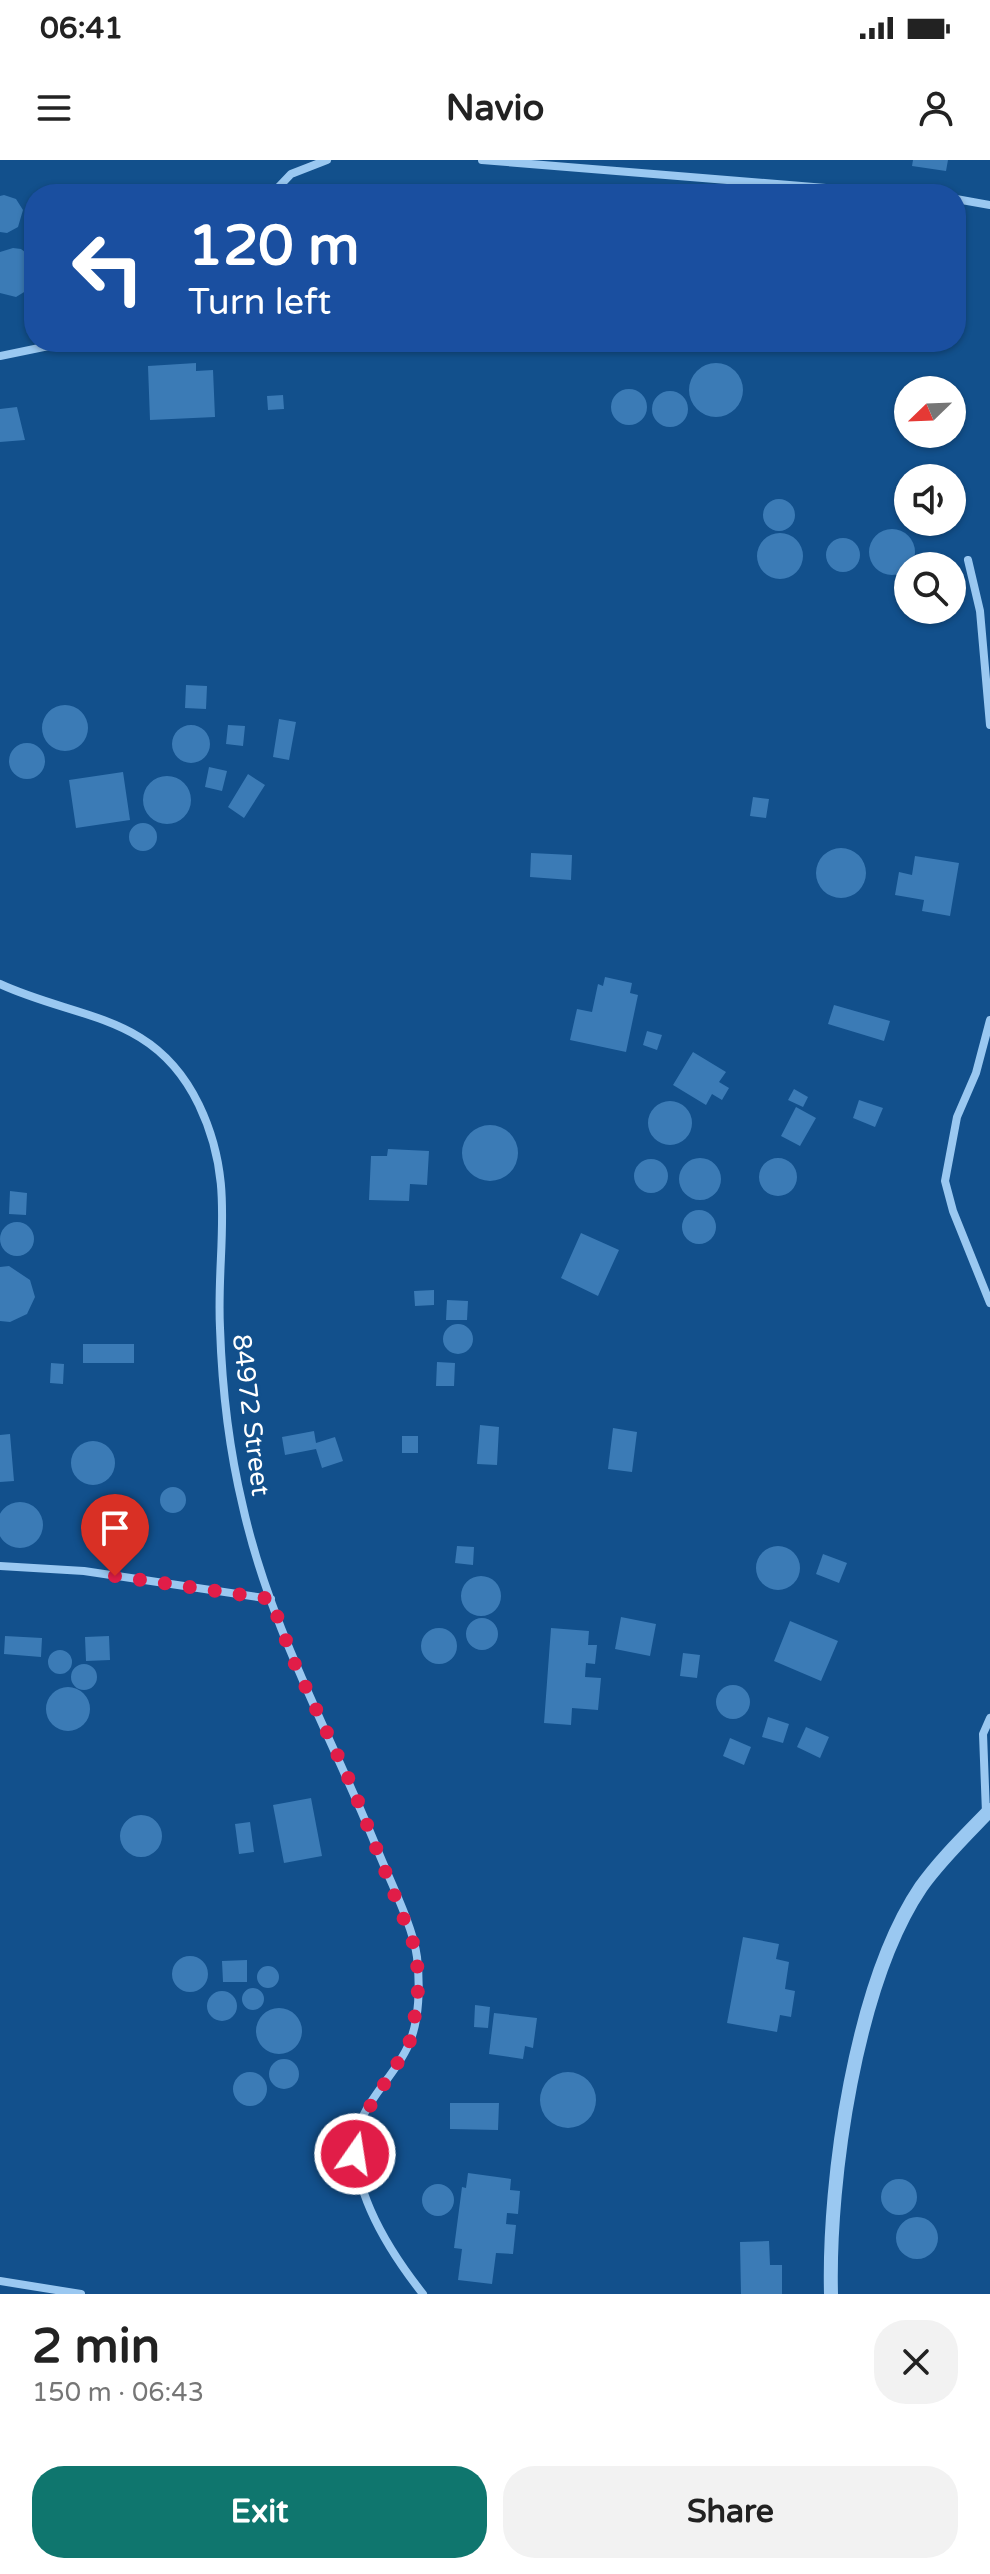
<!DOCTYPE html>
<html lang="en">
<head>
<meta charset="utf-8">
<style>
  body { margin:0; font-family:"Varela Round",sans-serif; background:#f2f2f2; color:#222; height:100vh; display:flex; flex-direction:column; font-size:30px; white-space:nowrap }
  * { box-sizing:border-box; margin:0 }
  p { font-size:26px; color:#767676 }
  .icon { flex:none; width:44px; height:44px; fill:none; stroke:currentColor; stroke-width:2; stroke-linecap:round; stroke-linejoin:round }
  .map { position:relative; height:2134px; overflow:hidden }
  .drawer { display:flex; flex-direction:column; background:#fff; flex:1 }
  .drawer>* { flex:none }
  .top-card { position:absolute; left:24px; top:24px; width:942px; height:168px; border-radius:32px; box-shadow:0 2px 6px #0004; background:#1a4fa0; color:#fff; overflow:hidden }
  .needle { width:52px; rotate:247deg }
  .fabs { position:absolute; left:894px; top:216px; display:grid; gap:16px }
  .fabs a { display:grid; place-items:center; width:72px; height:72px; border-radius:50%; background:#fff; box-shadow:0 2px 6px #0004; font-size:40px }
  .pin { position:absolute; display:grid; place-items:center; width:68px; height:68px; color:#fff; margin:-82px -34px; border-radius:50% 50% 50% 0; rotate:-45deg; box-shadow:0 0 8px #0007 }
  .pin .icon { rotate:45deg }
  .me { position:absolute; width:88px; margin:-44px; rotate:13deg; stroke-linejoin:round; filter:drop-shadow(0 0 6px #0008) }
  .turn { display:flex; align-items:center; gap:28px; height:168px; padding:0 32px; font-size:36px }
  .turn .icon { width:104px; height:104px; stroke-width:2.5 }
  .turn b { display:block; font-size:56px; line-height:68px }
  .round { display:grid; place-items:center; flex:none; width:84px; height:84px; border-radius:32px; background:#f2f2f2 }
  .head { display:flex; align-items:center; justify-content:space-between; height:136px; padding:0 32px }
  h1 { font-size:48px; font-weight:800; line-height:60px }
  .button { display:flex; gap:16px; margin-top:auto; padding:16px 32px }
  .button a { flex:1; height:92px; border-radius:32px; background:#0f766e; color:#fff; font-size:32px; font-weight:800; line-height:92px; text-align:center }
  .button a+a { background:#f2f2f2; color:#222 }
  .status { display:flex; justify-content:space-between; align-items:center; height:56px; padding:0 40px; background:#fff; direction:ltr }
  .status svg { height:22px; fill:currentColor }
  header { display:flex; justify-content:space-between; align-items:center; height:104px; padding:0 32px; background:#fff; font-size:36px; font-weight:800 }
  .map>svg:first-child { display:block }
  .building { fill:#3b7bb6 }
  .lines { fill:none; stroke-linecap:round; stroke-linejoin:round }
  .minor { stroke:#9ac8f1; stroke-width:8 }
  .tertiary { stroke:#9ac8f1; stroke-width:14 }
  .route { stroke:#e11d48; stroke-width:14; stroke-dasharray:0 25.2 }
  .labels { text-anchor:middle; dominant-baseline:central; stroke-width:6; stroke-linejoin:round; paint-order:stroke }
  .street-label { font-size:26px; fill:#fff; stroke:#12508c }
</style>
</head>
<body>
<div class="status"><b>06:41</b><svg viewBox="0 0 49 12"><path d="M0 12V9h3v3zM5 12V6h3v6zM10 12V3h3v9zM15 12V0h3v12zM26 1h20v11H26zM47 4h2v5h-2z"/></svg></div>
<header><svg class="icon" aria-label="menu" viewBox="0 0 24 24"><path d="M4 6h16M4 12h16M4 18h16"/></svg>Navio<svg class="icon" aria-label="person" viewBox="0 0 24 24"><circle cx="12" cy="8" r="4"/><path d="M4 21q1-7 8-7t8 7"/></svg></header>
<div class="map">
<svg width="990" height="2134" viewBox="0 0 990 2134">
  <rect width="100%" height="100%" fill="#12508c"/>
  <!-- building -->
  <path class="building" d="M913 0H948L946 11 912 6Z
    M4 35 16 39 23 50 18 67 7 73 0 72V36Z
    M13 88 21 89 34 99V126L16 137 0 133V92Z
    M196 203V211L213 210 215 257 150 260 148 206Z
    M689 230a27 27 0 1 1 54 0a27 27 0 1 1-54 0Z
    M611 247a18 18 0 1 1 36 0a18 18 0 1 1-36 0Z
    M652 249a18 18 0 1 1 36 0a18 18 0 1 1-36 0Z
    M283 235 284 249 268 250 267 236Z
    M17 247 25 280 0 282V249Z
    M763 355a16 16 0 1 1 32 0a16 16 0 1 1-32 0Z
    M869 392a23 23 0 1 1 46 0a23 23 0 1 1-46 0Z
    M757 396a23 23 0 1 1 46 0a23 23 0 1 1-46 0Z
    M826 395a17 17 0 1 1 34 0a17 17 0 1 1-34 0Z
    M186 525 207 526 206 549 185 548Z
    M42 568a23 23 0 1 1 46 0a23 23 0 1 1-46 0Z
    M279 559 296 562 289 600 273 597Z
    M172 584a19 19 0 1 1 38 0a19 19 0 1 1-38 0Z
    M228 565 245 566 243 586 226 584Z
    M9 601a18 18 0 1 1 36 0a18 18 0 1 1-36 0Z
    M209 607 227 611 222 631 205 627Z
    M123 612 130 660 76 668 69 620Z
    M248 614 265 625 244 658 228 647Z
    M143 640a24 24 0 1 1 48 0a24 24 0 1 1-48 0Z
    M753 637 769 639 766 658 750 656Z
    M129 677a14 14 0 1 1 28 0a14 14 0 1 1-28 0Z
    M816 713a25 25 0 1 1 50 0a25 25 0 1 1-50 0Z
    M531 693 572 695 571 720 530 717Z
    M915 696 959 703 950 756 922 751 924 740 895 735 899 712 912 715Z
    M605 817 632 823 630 833 638 835 626 892 570 880 577 849 592 852 598 824 603 826Z
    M834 845 890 861 884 881 828 864Z
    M647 871 662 875 657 890 643 885Z
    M693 892 726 912 719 922 729 928 722 940 712 934 706 945 673 925Z
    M794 929 808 937 803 947 788 940Z
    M859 940 883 948 875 967 853 958Z
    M648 963a22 22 0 1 1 44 0a22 22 0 1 1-44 0Z
    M796 947 816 958 800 986 781 976Z
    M462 993a28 28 0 1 1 56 0a28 28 0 1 1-56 0Z
    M388 989 429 991 427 1025 410 1024 409 1041 369 1040 371 996H387Z
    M759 1017a19 19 0 1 1 38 0a19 19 0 1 1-38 0Z
    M679 1019a21 21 0 1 1 42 0a21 21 0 1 1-42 0Z
    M634 1016a17 17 0 1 1 34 0a17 17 0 1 1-34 0Z
    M10 1031 27 1033 26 1055 9 1054Z
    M682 1067a17 17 0 1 1 34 0a17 17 0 1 1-34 0Z
    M0 1079a17 17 0 1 1 34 0a17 17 0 1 1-34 0Z
    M581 1073 619 1090 598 1136 561 1118Z
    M9 1106 30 1120 35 1137 27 1154 10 1162 0 1161V1107Z
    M434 1130V1145L415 1146 414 1131Z
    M447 1140 468 1141 467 1160H446Z
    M443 1179a15 15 0 1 1 30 0a15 15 0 1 1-30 0Z
    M83 1184H134V1203H83Z
    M437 1202 455 1203 454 1226H436Z
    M51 1203 64 1204 63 1224 50 1223Z
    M480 1265 499 1267 497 1305 477 1304Z
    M613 1268 637 1272 632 1312 608 1309Z
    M314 1271 316 1283 335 1277 343 1301 322 1308 316 1289 285 1295 282 1277Z
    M10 1274 14 1321 0 1322V1275Z
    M402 1276H418V1293H402Z
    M71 1303a22 22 0 1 1 44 0a22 22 0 1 1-44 0Z
    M160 1340a13 13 0 1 1 26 0a13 13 0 1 1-26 0Z
    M-3 1365a23 23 0 1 1 46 0a23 23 0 1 1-46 0Z
    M457 1386 474 1387 473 1405 455 1403Z
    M756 1408a22 22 0 1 1 44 0a22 22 0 1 1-44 0Z
    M823 1394 847 1403 839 1423 816 1414Z
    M461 1436a20 20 0 1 1 40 0a20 20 0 1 1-40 0Z
    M621 1457 656 1464 650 1496 615 1489Z
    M466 1474a16 16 0 1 1 32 0a16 16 0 1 1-32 0Z
    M790 1461 838 1481 821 1521 774 1501Z
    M421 1486a18 18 0 1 1 36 0a18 18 0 1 1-36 0Z
    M551 1468 589 1471 588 1485H597L595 1504 586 1503 585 1517 601 1518 598 1550 572 1548 571 1565 544 1563Z
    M5 1476 42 1478 41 1497 4 1494Z
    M109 1476 110 1500 86 1501 85 1477Z
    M48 1502a12 12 0 1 1 24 0a12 12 0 1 1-24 0Z
    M683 1493 700 1495 697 1518 680 1516Z
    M71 1517a13 13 0 1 1 26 0a13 13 0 1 1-26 0Z
    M716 1542a17 17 0 1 1 34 0a17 17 0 1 1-34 0Z
    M46 1549a22 22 0 1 1 44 0a22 22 0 1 1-44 0Z
    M768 1557 789 1564 783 1583 762 1577Z
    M806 1567 829 1577 820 1598 797 1587Z
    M730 1578 751 1587 744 1605 723 1596Z
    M311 1638 322 1696 284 1703 273 1645Z
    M120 1676a21 21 0 1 1 42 0a21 21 0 1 1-42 0Z
    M250 1662 254 1692 239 1694 235 1664Z
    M743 1777 779 1784 776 1799 789 1802 785 1829 795 1831 791 1857 780 1855 777 1872 727 1863Z
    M172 1814a18 18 0 1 1 36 0a18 18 0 1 1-36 0Z
    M247 1800V1822H223L222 1801Z
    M257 1817a11 11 0 1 1 22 0a11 11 0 1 1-22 0Z
    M242 1839a11 11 0 1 1 22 0a11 11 0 1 1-22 0Z
    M207 1846a15 15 0 1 1 30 0a15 15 0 1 1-30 0Z
    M475 1845 490 1847 488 1868 474 1867Z
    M256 1871a23 23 0 1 1 46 0a23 23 0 1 1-46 0Z
    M494 1853 537 1858 533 1888 525 1886 523 1899 489 1894Z
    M269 1914a15 15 0 1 1 30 0a15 15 0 1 1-30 0Z
    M233 1929a17 17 0 1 1 34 0a17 17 0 1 1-34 0Z
    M540 1940a28 28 0 1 1 56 0a28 28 0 1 1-56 0Z
    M450 1943H499L498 1970 450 1969Z
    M468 2013 511 2019 510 2030 520 2031 518 2054 507 2053 506 2064 516 2065 513 2094 496 2093 492 2124 458 2120 462 2089 454 2088 462 2027 466 2028Z
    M881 2037a18 18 0 1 1 36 0a18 18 0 1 1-36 0Z
    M422 2040a16 16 0 1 1 32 0a16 16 0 1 1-32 0Z
    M896 2078a21 21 0 1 1 42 0a21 21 0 1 1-42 0Z
    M769 2081 770 2105H782V2134H741L740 2082Z"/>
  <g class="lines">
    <!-- minor -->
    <path class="minor" d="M482 0 899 34
      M272 34 291 14 327 0
      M956 39 990 45
      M0 196 68 182
      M968 400 980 451 990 565
      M0 824C78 860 155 853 199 945 237 1024 216 1087 220 1168 222 1228 229 1289 243 1347 270 1468 332 1577 378 1691 390 1721 413 1766 417 1797 420 1824 420 1861 408 1886 397 1911 375 1931 363 1956 337 2012 389 2091 423 2134
      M990 860 976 913 957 957 945 1021 953 1051 990 1143
      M0 1406 84 1411 271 1439
      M986 1653 983 1574 990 1558
      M0 2121 81 2134"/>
    <!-- tertiary -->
    <path class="tertiary" d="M831 2134C828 2019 856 1823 921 1727 940 1700 967 1674 990 1650"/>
  </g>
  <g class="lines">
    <!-- route -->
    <path class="route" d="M115 1416 271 1439 293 1500 352 1626 417 1793 418 1840 409 1885 362 1959 355 1994"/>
  </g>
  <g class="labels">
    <!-- street labels -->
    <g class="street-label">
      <text transform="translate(251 1255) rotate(83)">84972 Street</text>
    </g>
  </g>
</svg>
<div class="fabs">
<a><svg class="needle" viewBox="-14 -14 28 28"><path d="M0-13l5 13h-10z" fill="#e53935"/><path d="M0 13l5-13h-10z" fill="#767676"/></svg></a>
<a><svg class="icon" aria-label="sound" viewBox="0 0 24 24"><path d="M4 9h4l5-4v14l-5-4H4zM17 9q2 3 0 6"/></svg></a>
<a><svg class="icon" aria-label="search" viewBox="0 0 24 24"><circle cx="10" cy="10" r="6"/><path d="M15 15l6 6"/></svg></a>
</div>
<div class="pin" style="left:115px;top:1416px;background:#d93025"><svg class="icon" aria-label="arrive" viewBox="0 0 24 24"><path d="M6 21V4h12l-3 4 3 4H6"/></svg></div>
<svg class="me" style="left:355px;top:1994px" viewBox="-20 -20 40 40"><circle r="17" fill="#e11d48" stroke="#fff" stroke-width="3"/><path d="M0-11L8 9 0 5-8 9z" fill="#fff"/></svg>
<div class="top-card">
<div class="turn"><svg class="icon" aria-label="left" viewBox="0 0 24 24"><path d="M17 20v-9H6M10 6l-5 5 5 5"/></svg><div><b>120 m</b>Turn left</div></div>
</div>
</div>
<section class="drawer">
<div class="head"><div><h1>2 min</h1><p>150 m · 06:43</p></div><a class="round"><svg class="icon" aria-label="close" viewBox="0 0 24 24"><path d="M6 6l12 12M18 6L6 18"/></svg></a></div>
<div class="button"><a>Exit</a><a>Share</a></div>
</section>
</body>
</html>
